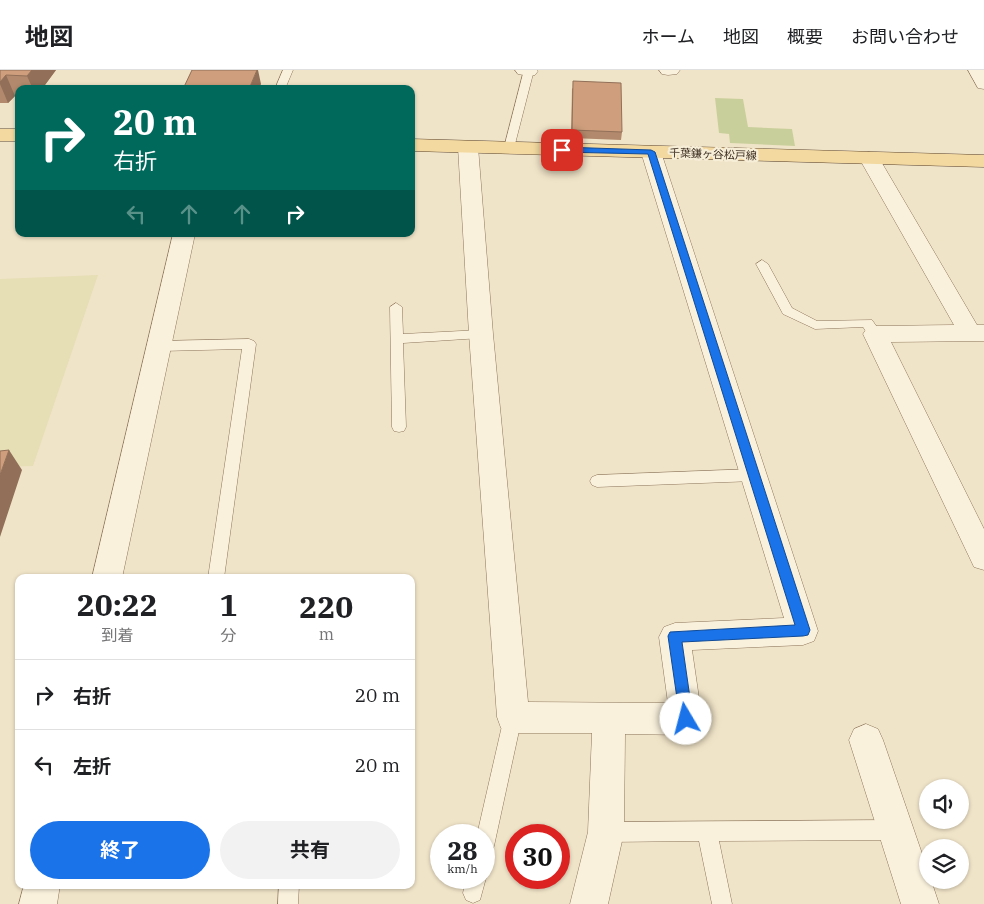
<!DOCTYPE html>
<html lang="ja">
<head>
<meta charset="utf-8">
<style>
  body { margin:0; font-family:"IBM Plex Serif","Noto Sans JP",serif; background:#f2f2f2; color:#202124; height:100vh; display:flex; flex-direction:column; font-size:19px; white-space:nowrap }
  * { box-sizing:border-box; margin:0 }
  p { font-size:16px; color:#757577 }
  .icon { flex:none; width:28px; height:28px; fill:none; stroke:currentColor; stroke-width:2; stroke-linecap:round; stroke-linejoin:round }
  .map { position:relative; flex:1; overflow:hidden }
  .details { position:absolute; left:15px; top:504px; width:400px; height:315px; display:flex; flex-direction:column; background:#fff; border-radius:10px; box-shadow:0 1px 4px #0004 }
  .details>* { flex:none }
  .guide { position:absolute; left:15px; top:15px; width:400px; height:152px; border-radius:10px; box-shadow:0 1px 4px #0004; background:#00695c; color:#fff; overflow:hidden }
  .tools { position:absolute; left:919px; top:709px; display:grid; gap:10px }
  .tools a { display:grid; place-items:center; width:50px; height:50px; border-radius:50%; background:#fff; box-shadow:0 1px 4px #0004; font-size:25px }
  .speed { position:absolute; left:430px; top:754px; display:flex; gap:10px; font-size:25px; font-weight:700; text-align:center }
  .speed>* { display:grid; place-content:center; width:65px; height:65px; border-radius:50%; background:#fff; box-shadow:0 1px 4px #0004; line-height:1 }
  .speed small { font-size:12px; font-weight:400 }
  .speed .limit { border:8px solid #d22; background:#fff; color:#111 }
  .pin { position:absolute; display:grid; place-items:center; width:42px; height:42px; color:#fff; margin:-21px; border-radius:10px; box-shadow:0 2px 8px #0006 }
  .me { position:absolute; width:55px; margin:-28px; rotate:352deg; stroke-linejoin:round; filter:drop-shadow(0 0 4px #0008) }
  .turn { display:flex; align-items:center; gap:18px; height:105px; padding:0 15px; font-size:22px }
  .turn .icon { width:65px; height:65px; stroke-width:2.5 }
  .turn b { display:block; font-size:35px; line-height:42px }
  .lanes { display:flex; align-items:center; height:48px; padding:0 15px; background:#0003; justify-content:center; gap:25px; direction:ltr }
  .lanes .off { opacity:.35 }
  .eta { display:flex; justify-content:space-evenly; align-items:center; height:85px; text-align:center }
  .eta b { font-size:30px; font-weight:700; line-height:35px }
  .button { display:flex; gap:10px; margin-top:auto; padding:10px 15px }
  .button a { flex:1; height:58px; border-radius:30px; background:#1a73e8; color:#fff; font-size:20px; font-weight:700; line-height:58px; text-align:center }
  .button a+a { background:#f2f2f2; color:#202124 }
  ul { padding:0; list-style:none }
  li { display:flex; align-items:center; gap:15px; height:70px; padding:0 15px; border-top:1px solid #e0e0e0 }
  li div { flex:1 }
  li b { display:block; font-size:19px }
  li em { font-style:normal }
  header { display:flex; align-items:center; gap:30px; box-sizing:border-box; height:70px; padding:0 25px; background:#fff; border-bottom:1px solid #e0e0e0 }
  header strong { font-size:24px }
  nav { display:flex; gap:28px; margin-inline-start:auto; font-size:18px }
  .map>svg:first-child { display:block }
  .farmland { fill:#e6deb5 }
  .green { fill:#c9cf9b }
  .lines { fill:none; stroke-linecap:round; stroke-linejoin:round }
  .service-casing { stroke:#8d765c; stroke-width:1 }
  .minor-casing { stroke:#8d765c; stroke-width:1 }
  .primary-casing { stroke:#5b4430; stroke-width:1 }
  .service { fill:#faf1dc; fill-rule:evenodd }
  .minor { fill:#faf1dc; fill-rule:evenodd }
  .primary { fill:#f3d9a0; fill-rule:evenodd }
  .wall { fill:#b2896c }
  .shaded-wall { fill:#916f58 }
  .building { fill:#cf9f7d; stroke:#916f58 }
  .route { fill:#1a73e8; stroke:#114b97 }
  .labels { text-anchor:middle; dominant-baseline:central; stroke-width:4.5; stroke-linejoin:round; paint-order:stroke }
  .far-street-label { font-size:11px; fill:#3d2e20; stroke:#f7eed8 }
</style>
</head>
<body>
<header>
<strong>地図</strong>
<nav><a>ホーム</a><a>地図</a><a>概要</a><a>お問い合わせ</a></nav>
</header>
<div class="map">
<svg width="984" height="834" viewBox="0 0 984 834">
  <rect width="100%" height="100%" fill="#f0e4c8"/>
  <!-- farmland -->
  <path class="farmland" d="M98 205 33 396 0 397V209Z"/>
  <!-- green -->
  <path class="green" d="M715 28 743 29 748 57 792 59 795 76 730 73 729 64 719 63Z"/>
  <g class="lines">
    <defs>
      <path id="service" d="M283 0H293L285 19H275Z
        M524 0H534L514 78 509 81 504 78Z
        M762 190 768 194 792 238 817 251 872 250 882 264 880 267H870L863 257 815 259 783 244 756 194Z
        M396 233 402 237 403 264 481 260 486 261 488 264 486 267 481 268 403 273 406 357 404 361 399 362 394 361 392 357 390 237Z
        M249 269 254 271 256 274 224 508H208L242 279 161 281 156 279 154 276 156 273 161 271Z
        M754 399 759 401 761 405 759 409 754 411 597 417 592 415 590 411 592 407 597 405Z
        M513 639 519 641 522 647 494 776 491 783 484 786V765H477L504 647 507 641Z
        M895 750 902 753 905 760 902 767 895 770 719 771 732 834H712L699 771 606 772 599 769 596 762 599 755 606 752Z
        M484 803 486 808 480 830 473 833 466 830 463 823 466 808H484Z
        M279 815H299L298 834H278Z"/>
      <path id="minor" d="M515 0H537L538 1 535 5 529 6 518 4Z
        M659 0H680L677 4 668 5 662 4Z
        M968 0H984V19L978 18Z
        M468 71 475 73 478 77 493 264 528 632 668 633 659 567 664 557 675 553 784 548 641 82 644 78 651 76 658 78 661 82 818 561 814 571 803 575 692 580 702 649 698 660 686 665 625 664 624 762 608 834H570L588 762 592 663H513L501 658 497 647 469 264 458 77 461 73Z
        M869 82 876 84 879 88 977 255H984V271L891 272 984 459V500L974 497 863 264 867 258 875 256 954 255 859 88 862 84Z
        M173 164H195L122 508H92Z
        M866 654 878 659 883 670 928 801V810H931L939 834H901L849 670 854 659Z
        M24 815H60L57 834H19Z"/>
      <path id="primary" d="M0 59H19V71H0Z
        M411 69 984 85V97L411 81Z"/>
    </defs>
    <!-- service casing -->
    <use href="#service" class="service-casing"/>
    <!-- minor casing -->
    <use href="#minor" class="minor-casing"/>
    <!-- primary casing -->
    <use href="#primary" class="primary-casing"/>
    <!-- service -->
    <use href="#service" class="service"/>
    <!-- minor -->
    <use href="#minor" class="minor"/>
    <!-- primary -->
    <use href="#primary" class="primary"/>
  </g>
  <!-- wall -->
  <path class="wall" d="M0 0H56L42 19H19V26H15L8 33H0Z
    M572 18 622 62 621 70 571 68Z"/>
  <!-- shaded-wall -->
  <path class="shaded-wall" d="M32 0H56L42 19H33L27 6Z
    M257 0H258L261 14 259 19H249Z
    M6 5 15 26 8 33 0 14V12Z
    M9 380 22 400 0 467V405Z"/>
  <!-- building -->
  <path class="building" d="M0 0H32L27 6 6 5 0 12Z
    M192 0H257L249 19H183Z
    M573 11 621 13 622 62 572 60Z
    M9 380 0 405V381Z"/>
  <!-- route -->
  <path class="route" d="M562 77 651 80 655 82 810 560 808 565 803 566 682 572 693 649 691 654 686 655 682 654 680 649 668 566 670 562 795 555 648 84 560 82V78Z"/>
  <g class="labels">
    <!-- far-street labels -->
    <g class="far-street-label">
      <text transform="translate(713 84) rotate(2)">千葉鎌ヶ谷松戸線</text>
    </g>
  </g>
</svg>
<div class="tools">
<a><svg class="icon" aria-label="sound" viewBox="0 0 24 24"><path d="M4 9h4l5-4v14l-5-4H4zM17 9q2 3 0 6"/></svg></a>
<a><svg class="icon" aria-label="layers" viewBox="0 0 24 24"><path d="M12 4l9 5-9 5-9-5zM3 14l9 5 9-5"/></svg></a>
</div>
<div class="speed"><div>28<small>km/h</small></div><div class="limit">30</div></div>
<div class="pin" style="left:562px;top:80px;background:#d93025"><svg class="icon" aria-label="arrive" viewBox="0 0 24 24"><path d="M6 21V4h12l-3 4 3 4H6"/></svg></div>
<svg class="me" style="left:686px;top:649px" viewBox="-20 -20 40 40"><circle r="19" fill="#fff"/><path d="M0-13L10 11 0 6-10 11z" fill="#1a73e8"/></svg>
<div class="guide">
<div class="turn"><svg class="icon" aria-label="right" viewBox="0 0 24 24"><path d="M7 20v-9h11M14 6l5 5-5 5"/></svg><div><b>20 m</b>右折</div></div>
<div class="lanes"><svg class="icon off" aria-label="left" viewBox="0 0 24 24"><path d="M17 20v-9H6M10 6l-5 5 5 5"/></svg><svg class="icon off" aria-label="ahead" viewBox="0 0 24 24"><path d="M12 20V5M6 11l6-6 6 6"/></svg><svg class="icon off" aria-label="ahead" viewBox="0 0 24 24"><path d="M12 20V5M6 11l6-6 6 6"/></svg><svg class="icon" aria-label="right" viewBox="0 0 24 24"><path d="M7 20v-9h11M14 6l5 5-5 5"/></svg></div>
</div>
<section class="details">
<div class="eta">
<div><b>20:22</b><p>到着</p></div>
<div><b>1</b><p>分</p></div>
<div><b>220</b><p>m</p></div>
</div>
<ul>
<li><svg class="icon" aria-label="right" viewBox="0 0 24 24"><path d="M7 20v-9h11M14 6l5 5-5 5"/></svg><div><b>右折</b></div><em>20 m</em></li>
<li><svg class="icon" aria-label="left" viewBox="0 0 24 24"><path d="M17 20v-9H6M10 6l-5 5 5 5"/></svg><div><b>左折</b></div><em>20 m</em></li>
</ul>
<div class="button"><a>終了</a><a>共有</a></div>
</section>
</div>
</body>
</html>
